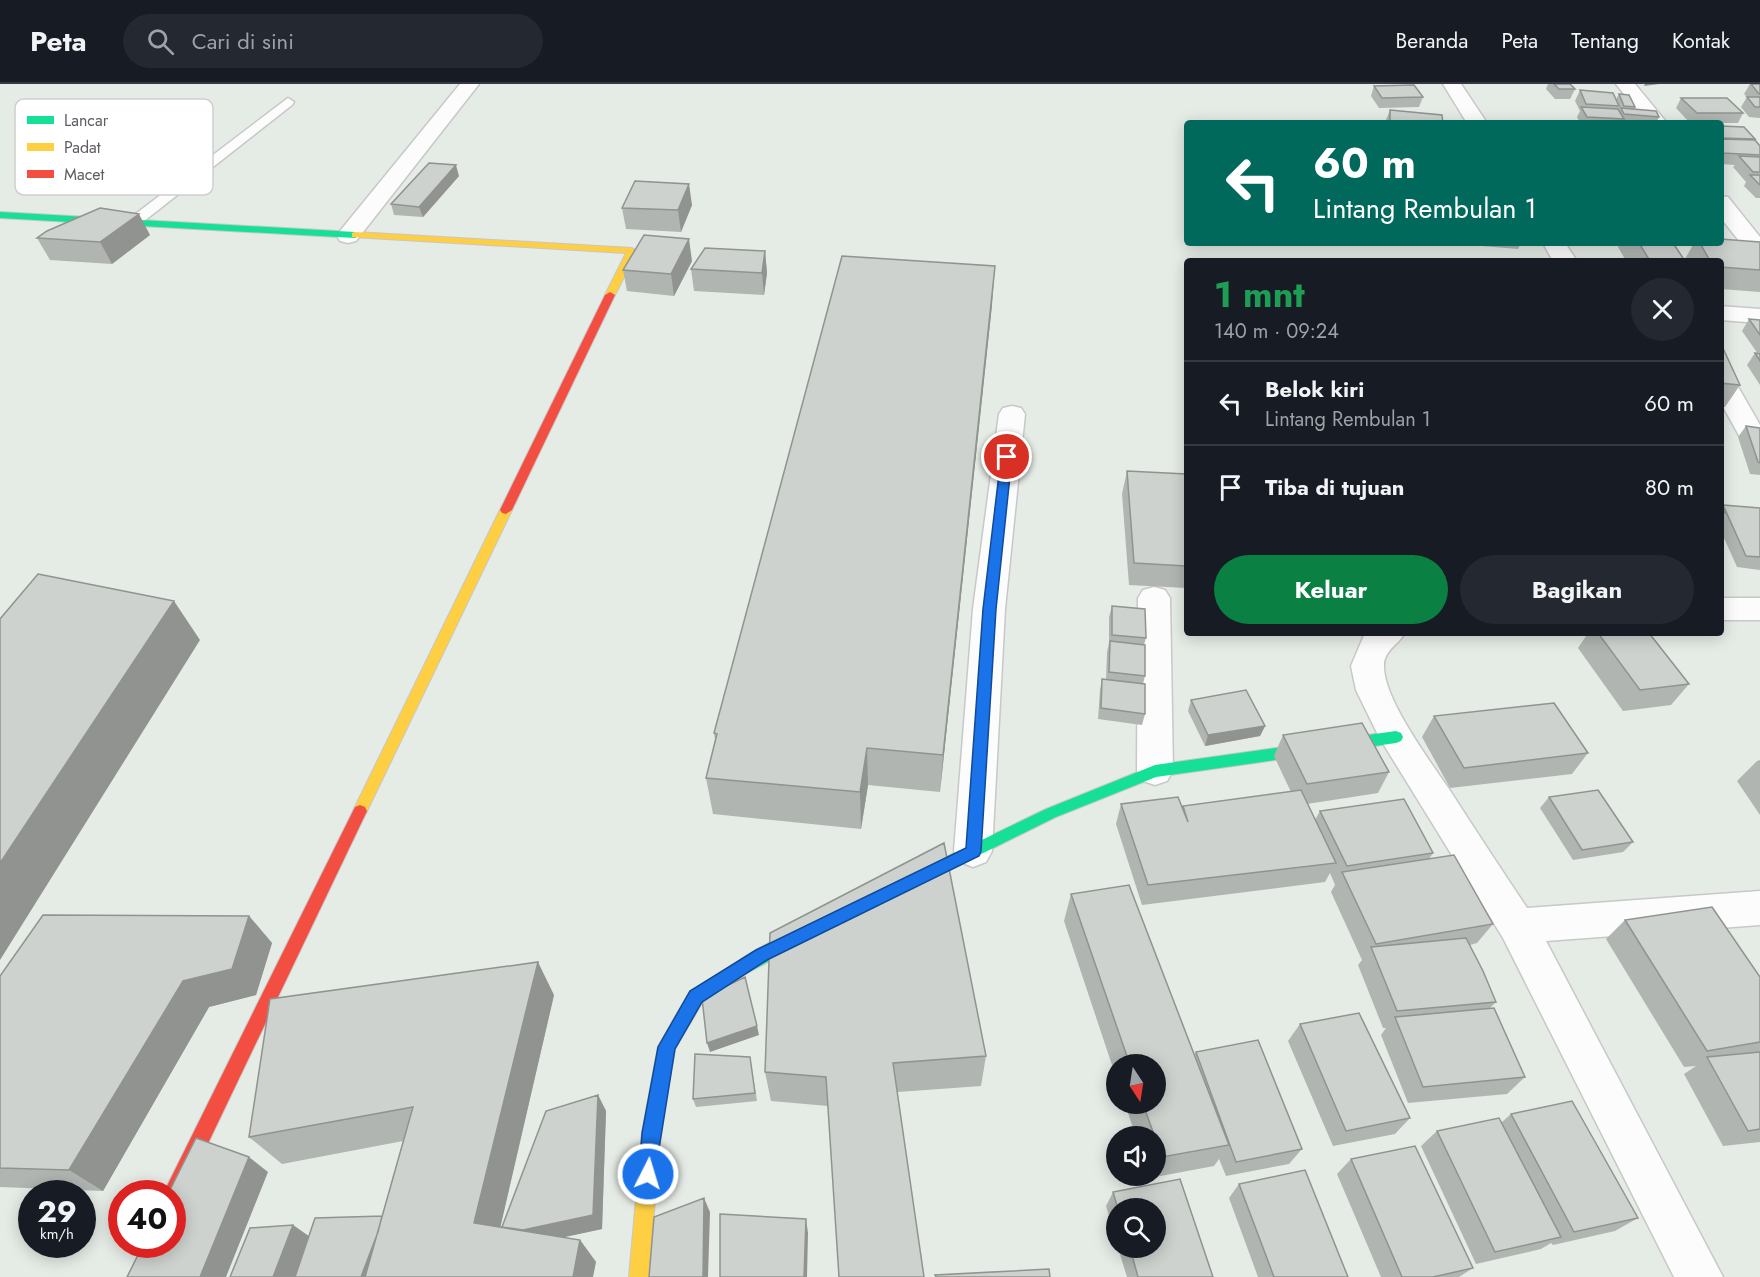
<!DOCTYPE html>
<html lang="id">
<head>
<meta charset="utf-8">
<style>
  body { margin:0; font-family:Jost,sans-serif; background:#242831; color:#f1f3f6; height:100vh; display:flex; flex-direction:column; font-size:22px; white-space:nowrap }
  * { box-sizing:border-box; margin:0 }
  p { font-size:20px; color:#9ea1a6 }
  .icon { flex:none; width:33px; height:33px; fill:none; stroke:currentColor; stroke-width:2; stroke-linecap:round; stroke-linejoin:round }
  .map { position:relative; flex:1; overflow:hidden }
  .sheet { position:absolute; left:1184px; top:174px; width:540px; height:378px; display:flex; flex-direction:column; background:#171b24; border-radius:6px; box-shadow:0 3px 15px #0003 }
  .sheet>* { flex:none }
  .top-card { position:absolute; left:1184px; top:36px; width:540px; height:126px; border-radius:6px; box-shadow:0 3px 15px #0003; background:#00695c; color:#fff; overflow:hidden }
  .needle { width:39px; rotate:168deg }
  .tools { position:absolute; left:1106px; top:970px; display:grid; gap:12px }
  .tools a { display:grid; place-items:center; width:60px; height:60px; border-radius:50%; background:#171b24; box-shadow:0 3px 15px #0003; font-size:30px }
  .speed { position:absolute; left:18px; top:1096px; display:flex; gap:12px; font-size:30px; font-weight:700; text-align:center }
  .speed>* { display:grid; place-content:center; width:78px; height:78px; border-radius:50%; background:#171b24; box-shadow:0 3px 15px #0003; line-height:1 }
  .speed small { font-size:15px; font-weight:400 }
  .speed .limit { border:9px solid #d22; background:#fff; color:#111 }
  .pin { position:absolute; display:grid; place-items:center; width:51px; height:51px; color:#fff; margin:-26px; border:3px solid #fff; border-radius:50%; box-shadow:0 2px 6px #0007 }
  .me { position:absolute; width:66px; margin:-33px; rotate:5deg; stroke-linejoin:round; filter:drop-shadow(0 0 4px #0008) }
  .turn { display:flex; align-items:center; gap:21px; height:126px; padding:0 30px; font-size:27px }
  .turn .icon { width:78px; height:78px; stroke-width:2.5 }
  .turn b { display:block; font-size:42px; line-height:51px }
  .round { display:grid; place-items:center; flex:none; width:63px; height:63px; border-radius:32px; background:#242831 }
  .overview { display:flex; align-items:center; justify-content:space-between; height:102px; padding:0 30px }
  h1 { font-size:36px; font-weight:700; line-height:45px; color:#1e9e55 }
  .button { display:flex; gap:12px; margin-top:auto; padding:12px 30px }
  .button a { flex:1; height:69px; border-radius:36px; background:#0b8043; color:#fff; font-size:24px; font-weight:700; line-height:69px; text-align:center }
  .button a+a { background:#242831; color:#f1f3f6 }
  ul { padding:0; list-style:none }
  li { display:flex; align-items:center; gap:18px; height:84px; padding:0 30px; border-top:2px solid #363941 }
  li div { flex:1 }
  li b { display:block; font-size:22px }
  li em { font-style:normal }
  header { display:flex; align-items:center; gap:36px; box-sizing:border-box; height:84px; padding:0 30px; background:#171b24; border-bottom:2px solid #363941 }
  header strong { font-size:28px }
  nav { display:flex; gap:33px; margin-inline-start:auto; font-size:21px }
  .search { width:420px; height:54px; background:#242831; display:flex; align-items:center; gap:15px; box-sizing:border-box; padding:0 21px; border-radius:33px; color:#9ea1a6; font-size:22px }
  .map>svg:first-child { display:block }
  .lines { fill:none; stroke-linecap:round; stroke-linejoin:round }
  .lane-casing { stroke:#c8c8c9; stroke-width:3 }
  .street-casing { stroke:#c8c8c9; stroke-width:3 }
  .fast-casing { stroke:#c7c7c8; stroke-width:2 }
  .slow-casing { stroke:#c7c7c8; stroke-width:2 }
  .jam-casing { stroke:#c7c7c8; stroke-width:2 }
  .lane { fill:#fbfcfb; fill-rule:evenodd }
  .street { fill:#fbfcfb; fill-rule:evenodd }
  .fast { fill:#16e098; fill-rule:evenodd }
  .slow { fill:#ffcf43; fill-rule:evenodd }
  .jam { fill:#f24e42; fill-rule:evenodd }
  .wall { fill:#b0b5b1 }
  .shaded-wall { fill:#909390 }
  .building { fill:#cdd2ce; stroke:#909390; stroke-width:1.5 }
  .route { fill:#1a73e8; stroke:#114b97; stroke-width:1.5 }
  .key { fill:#fff; stroke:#d0ced0; stroke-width:1.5 }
  .key-label { font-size:16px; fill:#615b63 }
</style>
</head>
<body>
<header>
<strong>Peta</strong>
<div class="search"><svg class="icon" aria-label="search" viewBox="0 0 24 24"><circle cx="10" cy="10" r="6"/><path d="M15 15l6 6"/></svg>Cari di sini</div>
<nav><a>Beranda</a><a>Peta</a><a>Tentang</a><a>Kontak</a></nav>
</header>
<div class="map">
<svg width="1760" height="1193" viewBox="0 0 1760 1193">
  <rect width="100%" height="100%" fill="#e5ebe5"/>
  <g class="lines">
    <defs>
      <path id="lane" d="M288 14 294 18 292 21 139 141H129L127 138 129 135Z"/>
      <path id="street" d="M460 0H479L356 157 348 159 340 157 337 152 340 147Z
        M1443 0H1461L1487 39H1467Z
        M1616 0H1635L1667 39H1647Z
        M1720 112 1728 113 1760 153V175L1752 173 1720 133Z
        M1543 159H1565L1577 177H1553Z
        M1720 222 1760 225V239L1720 236Z
        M1720 284 1729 287 1760 341V357L1752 360 1742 357 1720 317Z
        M1012 322 1021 324 1025 330 1005 525 992 767 986 778 973 783 960 778 954 767 973 525 999 330 1003 324Z
        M1154 503 1165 506 1170 514 1173 687 1167 697 1155 701 1143 697 1137 687 1138 514 1143 506Z
        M1720 514H1760V536H1720Z
        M1365 549H1405C1398 561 1383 567 1384 583 1384 616 1432 680 1451 708 1476 747 1501 785 1527 824L1760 807V841L1546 857 1723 1193H1674L1503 854 1379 653 1356 606 1351 582Z"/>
      <path id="fast" d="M0 128 355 148 360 151 355 154 0 134Z
        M1396 647 1401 649 1403 653 1401 657 1396 659 1156 693 1056 733 913 804 908 806 903 804 900 799 903 794 1046 725 1155 681Z
        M808 841 814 843 816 848 814 853 738 894 732 891 730 886C736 873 792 847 808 841Z"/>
      <path id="slow" d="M355 148 632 164 637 167 615 211 610 214 605 211 626 169 352 153V149Z
        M506 422 512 426 367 727 365 731 360 733 355 731 353 727 500 426Z
        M738 878 744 881 746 886 744 891 702 919 675 965 660 1049 649 1193H629L642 1049 658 963 690 907Z"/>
      <path id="jam" d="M610 208 615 211 512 426 506 430 502 429 500 426 605 211Z
        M360 721 365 723 367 727 179 1120 172 1122V1110H164L165 1106 355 723Z"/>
    </defs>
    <!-- lane casing -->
    <use href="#lane" class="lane-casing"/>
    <!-- street casing -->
    <use href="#street" class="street-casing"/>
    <!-- fast casing -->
    <use href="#fast" class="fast-casing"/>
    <!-- slow casing -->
    <use href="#slow" class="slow-casing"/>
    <!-- jam casing -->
    <use href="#jam" class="jam-casing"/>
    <!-- lane -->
    <use href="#lane" class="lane"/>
    <!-- street -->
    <use href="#street" class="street"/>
    <!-- fast -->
    <use href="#fast" class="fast"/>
    <!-- slow -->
    <use href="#slow" class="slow"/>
    <!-- jam -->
    <use href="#jam" class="jam"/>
  </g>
  <!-- wall -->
  <path class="wall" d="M1548 0H1570L1575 5 1570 15H1555L1546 5Z
    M1750 0H1760V34L1749 33 1741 23 1747 13 1744 10Z
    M1374 2 1423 13 1419 23 1379 24 1371 12Z
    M1580 6 1616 15 1619 10 1635 23 1634 25 1659 33 1656 39H1580L1577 33 1580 27 1575 17Z
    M1681 14 1743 29 1738 39H1690L1676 24Z
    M1390 26 1443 39H1386V36Z
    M1720 42 1755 55 1754 56 1760 62V114H1756L1744 102 1746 98 1733 83 1735 81 1720 80Z
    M459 92 423 133 394 131 391 120Z
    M692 121 681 148 626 145 622 124Z
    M150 151 112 180 50 176 37 154Z
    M1760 158V208L1720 205V177H1686L1685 175 1694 159Z
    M1446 159H1521L1518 165Z
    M1620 159H1673L1685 177H1626L1618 163Z
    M765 167 767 189 764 211 694 207 691 185Z
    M692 177 674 212 627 207 623 186Z
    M992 221 940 708 868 701 861 745 713 730 706 694 715 656 714 649Z
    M1749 235 1760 236V301L1747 281 1755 269 1758 270 1742 247Z
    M1720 299 1740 301 1725 323H1720Z
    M1746 342 1760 344V391L1750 390 1738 353Z
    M1127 387 1186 396V504L1129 501 1122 410Z
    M1720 421 1722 423 1723 421 1760 424V486L1737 483 1720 445Z
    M1112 522 1146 554 1144 561 1145 592 1143 600 1145 630 1142 641 1098 635 1100 606 1102 595H1106L1107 568 1109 559V533Z
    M1588 549H1649L1689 600 1671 621 1623 627 1578 564Z
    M1191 616 1265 642 1260 652 1205 662 1188 627Z
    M1434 632 1588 669 1572 690 1450 704 1422 653Z
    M1283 651 1389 688 1378 709 1307 720 1315 736 1320 727 1433 769 1429 775 1493 840 1477 859 1470 861 1496 918 1489 925 1525 993 1507 1010 1408 1019 1381 951 1386 944H1383L1358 881 1362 876 1331 808 1335 801 1330 789 1325 798 1142 821 1116 740 1121 720 1182 724 1183 722 1291 708 1274 672Z
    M1760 676V731L1737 697 1757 677Z
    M1549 713 1633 758 1623 768 1573 776 1540 724Z
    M1071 810 1194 971 1196 968 1302 1065 1289 1080 1226 1092 1219 1075 1214 1082 1150 1094 1149 1092H1155V1053H1136L1125 1020H1155V981H1116V993L1064 837Z
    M249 832 272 859 256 911 209 923 103 1107 0 1103V892Z
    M1625 836 1760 893V1058L1723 1062 1684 990 1696 982 1684 983 1606 855Z
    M554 911 500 1143H502L598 1011 606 1027 602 1145 563 1153 580 1156 596 1178 230 1193 293 1141 309 1152 382 1132 403 1057 282 1080 249 1053Z
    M1300 940 1410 1034 1395 1050 1333 1062 1288 957Z
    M986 972 981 1002 898 1008 828 1022 771 1017 765 988Z
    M750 973 757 1017 696 1023 693 1015Z
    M1511 1030 1638 1134 1615 1147 1553 1161 1551 1159 1541 1165 1476 1180 1421 1062 1437 1047 1502 1038Z
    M1351 1075 1473 1184 1459 1193H1381L1337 1090Z
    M1180 1095 1213 1193H1127L1118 1164H1155V1125H1116V1156L1106 1122 1113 1108Z
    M1239 1100 1348 1193H1258L1229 1114Z"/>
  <!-- shaded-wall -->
  <path class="shaded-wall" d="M1645 0H1659L1644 2Z
    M456 81 459 92 423 133 419 123Z
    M689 100 692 121 681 148 678 126Z
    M139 130 150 151 112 180 100 158Z
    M689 155 692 177 674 212 671 190Z
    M765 167 767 189 764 211 762 189Z
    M995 182 992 221 940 708 943 671Z
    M174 517 200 556 0 876V779Z
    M1265 642 1260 652 1205 662 1208 651Z
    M867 664 868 701 861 745 860 708Z
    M249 832 272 859 256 911 209 923 103 1107 69 1086 183 897Z
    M538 878 554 911 496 1162 474 1139Z
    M757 942 759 951 710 968 707 959Z
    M598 1011 606 1027 602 1145 510 1165Z
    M249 1073 268 1088 226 1193H200Z
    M704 1114 710 1128 708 1193H703Z
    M383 1132 381 1193H361Z
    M806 1135 808 1149 807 1193H804Z
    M293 1141 311 1154 297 1193H273Z
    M580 1156 596 1178 593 1193H573Z"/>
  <!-- building -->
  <path class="building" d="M1554 0H1570L1575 5H1559Z
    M1751 0H1760V10H1759Z
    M1414 1 1423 13 1382 14 1374 2Z
    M1580 6 1613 9 1619 22 1586 20Z
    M1619 10 1629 11 1635 23 1624 22Z
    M1747 13H1760V23H1755Z
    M1681 14H1727L1743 29H1697Z
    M1581 23 1618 25 1624 35 1587 33Z
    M1621 24 1656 27 1659 33 1624 30Z
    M1390 26 1442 31 1443 39H1408L1390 37Z
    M1591 37 1629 39H1592Z
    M1720 42 1744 43 1755 55 1720 54Z
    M1720 55 1755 56 1760 62V71L1722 69 1720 68Z
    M1739 72 1760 73V88H1753Z
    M429 79 456 81 419 123 391 120Z
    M1750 91H1760V101Z
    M635 97 689 100 678 126 622 124Z
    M100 124 139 130 100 158 37 154 47 147Z
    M644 151 689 155 671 190 623 186Z
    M1720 155 1760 158V186L1720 183V177H1710L1700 159H1720Z
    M1639 159H1673L1685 177H1650Z
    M705 164 765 167 762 189 691 185Z
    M842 172 995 182 943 671 867 664 860 708 706 694 717 650 714 649Z
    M1749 235 1760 236V251Z
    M1720 260H1721L1740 301 1720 299Z
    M1755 269 1760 270V277Z
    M1746 342 1760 344V379L1758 378Z
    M1127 387 1186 390V482L1134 479Z
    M1720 421 1725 429H1720Z
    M1723 421 1760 424V473L1746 472Z
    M38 490 174 517 0 779V535Z
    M1112 522 1145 525 1146 554 1112 551Z
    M1598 549H1649L1689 600 1640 606Z
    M1110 557 1145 561V592L1109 588Z
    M1102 595 1145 600V630L1101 624Z
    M1246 606 1265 642 1208 651 1191 616Z
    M1554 619 1588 669 1464 684 1434 632Z
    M1362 639 1389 688 1307 700 1283 651Z
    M1301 706 1336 779 1148 801 1121 720 1178 713 1188 738 1183 722Z
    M1598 706 1633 758 1582 766 1549 713Z
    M1404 715 1433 769 1347 782 1320 727Z
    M944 759 986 972 893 979 924 1193H839L826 993 765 988 770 849Z
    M1454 771 1493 840 1376 860 1342 788Z
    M1129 801 1229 1061 1162 1073 1143 1020H1155V981H1130L1071 810Z
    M1712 823 1760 893V958L1707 967 1625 836Z
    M43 831 249 832 232 885 183 897 69 1086 0 1084V892Z
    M1466 854 1483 887 1496 918 1397 927 1371 863Z
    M538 878 474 1139 580 1156 573 1193H365L413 1023 249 1053 270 915Z
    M745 893 757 942 707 959 702 914Z
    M1494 924 1525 993 1423 1003 1395 933Z
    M1359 929 1410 1034 1346 1047 1300 940Z
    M1258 956 1302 1065 1236 1078 1196 968Z
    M1760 968V1045L1748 1047 1707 973Z
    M695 970 750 973 755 1009 693 1015Z
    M598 1011 593 1131 523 1146 502 1143 546 1027Z
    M1572 1017 1638 1134 1574 1148 1511 1030Z
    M1499 1034 1561 1153 1495 1168 1437 1047Z
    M196 1054 249 1073 200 1193H127L143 1161H172V1110H168Z
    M1415 1062 1473 1184 1433 1193H1402L1351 1075Z
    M1305 1086 1348 1193H1274L1239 1100Z
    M1180 1095 1213 1193H1138L1130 1164H1155V1125H1118L1113 1108Z
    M704 1114 703 1193H649L654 1133Z
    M720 1130 806 1135 804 1193H720Z
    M382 1132 378 1148 361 1193H295L315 1134Z
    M293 1141 273 1193H230L250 1144Z
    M1049 1185 1050 1193H936L935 1191Z"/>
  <!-- route -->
  <path class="route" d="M1007 369 1012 373 996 525 981 767 979 772 767 876 702 918 675 965 654 1096 648 1099 641 1096 639 1090 642 1049 658 963 690 907 756 866 966 764 983 525 1001 373Z"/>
  <!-- legend -->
  <rect x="15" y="15" width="198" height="96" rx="9" class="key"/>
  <rect x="27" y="32" width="27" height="8" fill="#16e098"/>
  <rect x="27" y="59" width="27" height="8" fill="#ffcf43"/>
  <rect x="27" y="86" width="27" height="8" fill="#f24e42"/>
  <g class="key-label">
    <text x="64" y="42">Lancar</text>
    <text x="64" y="69">Padat</text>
    <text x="64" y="96">Macet</text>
  </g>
</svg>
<div class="tools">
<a><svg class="needle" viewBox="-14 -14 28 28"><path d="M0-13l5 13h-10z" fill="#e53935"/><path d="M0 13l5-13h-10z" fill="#9ea1a6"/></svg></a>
<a><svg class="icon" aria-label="sound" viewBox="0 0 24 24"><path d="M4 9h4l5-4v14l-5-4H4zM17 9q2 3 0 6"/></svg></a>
<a><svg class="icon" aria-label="search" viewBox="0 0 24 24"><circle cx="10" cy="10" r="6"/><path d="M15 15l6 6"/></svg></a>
</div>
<div class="speed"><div>29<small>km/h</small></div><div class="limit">40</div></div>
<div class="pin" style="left:1007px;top:373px;background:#d93025"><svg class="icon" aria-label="arrive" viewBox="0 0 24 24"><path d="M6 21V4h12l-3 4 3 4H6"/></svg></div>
<svg class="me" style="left:648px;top:1090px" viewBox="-20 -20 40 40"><circle r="17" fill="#1a73e8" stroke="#fff" stroke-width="3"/><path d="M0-11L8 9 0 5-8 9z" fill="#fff"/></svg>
<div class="top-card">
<div class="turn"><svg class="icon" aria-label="left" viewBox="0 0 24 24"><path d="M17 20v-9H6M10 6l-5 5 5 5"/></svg><div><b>60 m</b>Lintang Rembulan 1</div></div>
</div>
<section class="sheet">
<div class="overview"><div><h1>1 mnt</h1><p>140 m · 09:24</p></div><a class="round"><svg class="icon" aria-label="close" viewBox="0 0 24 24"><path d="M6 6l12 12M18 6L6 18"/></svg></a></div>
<ul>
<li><svg class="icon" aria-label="left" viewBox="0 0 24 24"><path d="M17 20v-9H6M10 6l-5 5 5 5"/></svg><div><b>Belok kiri</b><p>Lintang Rembulan 1</p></div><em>60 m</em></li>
<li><svg class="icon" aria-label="arrive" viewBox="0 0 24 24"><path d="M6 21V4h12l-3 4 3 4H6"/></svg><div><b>Tiba di tujuan</b></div><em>80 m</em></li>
</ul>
<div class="button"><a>Keluar</a><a>Bagikan</a></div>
</section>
</div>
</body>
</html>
